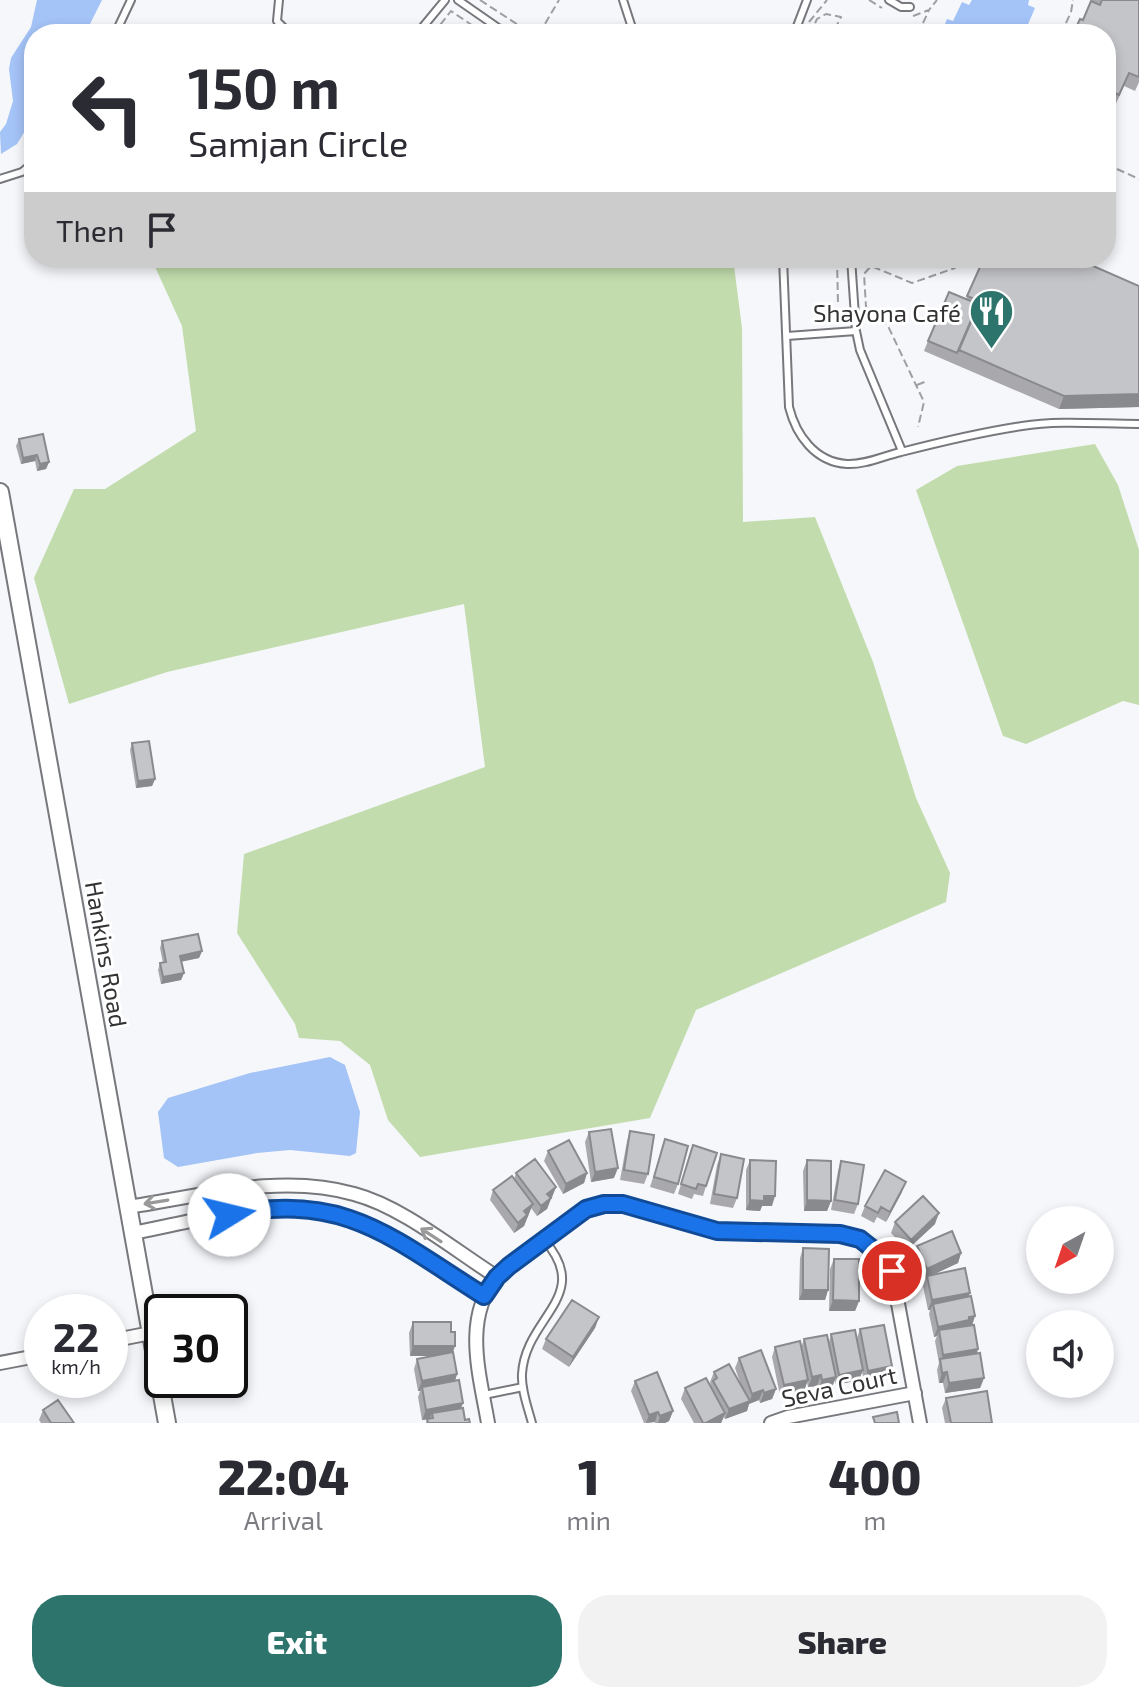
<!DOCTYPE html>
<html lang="en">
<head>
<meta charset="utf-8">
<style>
  body { margin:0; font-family:"Exo 2",sans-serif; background:#f2f2f3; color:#2b2b33; height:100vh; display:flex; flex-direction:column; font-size:30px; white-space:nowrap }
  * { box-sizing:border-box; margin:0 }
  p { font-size:26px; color:#7c7c81 }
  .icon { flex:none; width:44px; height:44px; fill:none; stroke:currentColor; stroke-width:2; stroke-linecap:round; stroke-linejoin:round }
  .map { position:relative; height:1423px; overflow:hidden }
  .drawer { display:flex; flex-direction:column; background:#fff; flex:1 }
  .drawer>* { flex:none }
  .hud { position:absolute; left:24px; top:24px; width:1092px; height:244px; border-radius:32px; box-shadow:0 4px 12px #0003; background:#fff; color:#2b2b33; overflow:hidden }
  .needle { width:52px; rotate:220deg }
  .controls { position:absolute; left:1026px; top:1206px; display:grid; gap:16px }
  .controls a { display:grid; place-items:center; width:88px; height:88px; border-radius:50%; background:#fff; box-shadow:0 4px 12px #0003; font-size:40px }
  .speed { position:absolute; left:24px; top:1294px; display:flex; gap:16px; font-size:40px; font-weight:700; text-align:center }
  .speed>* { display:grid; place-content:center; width:104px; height:104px; border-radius:50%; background:#fff; box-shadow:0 4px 12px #0003; line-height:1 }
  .speed small { font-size:20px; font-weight:400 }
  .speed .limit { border:4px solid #111; border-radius:12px; background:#fff; color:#111 }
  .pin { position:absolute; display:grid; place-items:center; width:68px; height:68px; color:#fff; margin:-34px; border:4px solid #fff; border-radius:50%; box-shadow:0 2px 8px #0007 }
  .me { position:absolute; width:88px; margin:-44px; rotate:81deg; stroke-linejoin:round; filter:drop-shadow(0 0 6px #0008) }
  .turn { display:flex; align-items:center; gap:28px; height:168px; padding:0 32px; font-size:36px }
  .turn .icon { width:104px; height:104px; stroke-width:2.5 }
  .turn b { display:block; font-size:56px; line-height:68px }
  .then { display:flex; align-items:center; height:76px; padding:0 32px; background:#0003; gap:16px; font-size:30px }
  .eta { display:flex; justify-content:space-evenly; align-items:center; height:136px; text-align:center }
  .eta b { font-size:48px; font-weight:800; line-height:56px }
  .button { display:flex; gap:16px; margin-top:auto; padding:16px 32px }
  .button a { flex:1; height:92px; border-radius:32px; background:#2d746c; color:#fff; font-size:32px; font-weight:800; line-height:92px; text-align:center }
  .button a+a { background:#f2f2f3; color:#2b2b33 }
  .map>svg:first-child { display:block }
  .green { fill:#c2dcad }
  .water { fill:#a4c3f7 }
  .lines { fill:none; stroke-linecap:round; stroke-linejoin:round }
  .lane-casing { stroke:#77787c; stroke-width:10 }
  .street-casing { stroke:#77787c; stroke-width:16 }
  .secondary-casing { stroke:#77787c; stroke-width:20 }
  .path { stroke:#9e9fa2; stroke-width:2; stroke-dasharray:8 4; stroke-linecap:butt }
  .lane { stroke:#fff; stroke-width:6 }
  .street { stroke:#fff; stroke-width:12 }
  .secondary { stroke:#fff; stroke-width:16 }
  .wall { fill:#a9a9ad }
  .shaded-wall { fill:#898a8d }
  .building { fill:#c4c5c9; stroke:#898a8d; stroke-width:2 }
  .oneway { stroke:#99999a }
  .route-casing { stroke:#114b97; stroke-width:20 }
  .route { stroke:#1a73e8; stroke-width:14 }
  .labels { text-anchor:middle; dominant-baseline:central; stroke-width:6; stroke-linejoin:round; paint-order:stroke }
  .poi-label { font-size:24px; fill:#333335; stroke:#fff; text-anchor:end }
  .street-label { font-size:24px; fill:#333335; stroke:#fff }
</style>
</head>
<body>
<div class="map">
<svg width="1139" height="1423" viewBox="0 0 1139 1423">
  <rect width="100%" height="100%" fill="#f5f7fb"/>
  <!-- green -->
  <path class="green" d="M151 258H733L742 328 743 522 815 517 873 662 916 798 950 873 946 902 696 1010 650 1118 420 1157 388 1120 370 1065 340 1041 299 1038 295 1024 237 933 244 854 485 767 464 604 167 672 69 704 34 578 74 489H105L196 431 182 326Z
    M1095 444 1118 485 1139 550V705L1123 701 1026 744 1003 736 916 490 957 466Z"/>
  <!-- water -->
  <path class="water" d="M37 0H102L85 34H34V116L17 144 1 154 0 132 6 124 13 101 9 69 11 58 31 27Z
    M972 0H1029L1028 5 1035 8 1026 29 1033 34H941L947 19 953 21 962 2 969 5Z
    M330 1057 345 1065 360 1112 356 1153 350 1156 290 1150 257 1153 178 1167 164 1158 158 1112 168 1098 250 1073Z"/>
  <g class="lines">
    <defs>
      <path id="lane" d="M279 0 277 21 290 34
        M458 0 507 34
        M623 0 634 34
        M889 0 901 7H910
        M115 34 131 0
        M417 34 445 0
        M794 34 807 0
        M0 179 22 172 34 162
        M783 258 789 407C796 435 815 462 847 464 865 465 883 456 901 452 940 442 982 432 1022 426 1060 420 1100 424 1139 424
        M851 258 856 331 860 350 902 451
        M787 336 856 331
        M484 1395 523 1387
        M532 1423C528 1408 521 1390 522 1374 525 1317 594 1296 544 1240"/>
      <path id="street" d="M128 1207C201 1196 281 1173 354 1194 403 1207 454 1250 497 1277
        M133 1233C206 1219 284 1194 357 1220 399 1235 446 1272 484 1296
        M110 1341 151 1333
        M0 1363 42 1355
        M488 1423C480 1376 462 1318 497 1277 510 1262 529 1252 544 1240 563 1226 582 1206 606 1204 644 1201 681 1225 718 1231 752 1236 837 1225 862 1241 874 1248 883 1259 892 1271L920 1423
        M771 1423 788 1417 915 1393"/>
      <path id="secondary" d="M0 492 167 1423"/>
    </defs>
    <!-- lane casing -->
    <use href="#lane" class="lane-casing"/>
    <!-- street casing -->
    <use href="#street" class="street-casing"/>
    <!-- secondary casing -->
    <use href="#secondary" class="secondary-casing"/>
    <!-- path -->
    <path class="path" d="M480 0 532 34
      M869 0 882 8
      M913 16 929 10 937 0
      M809 22 827 0
      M433 34 451 11 485 34
      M539 34 559 0
      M783 34 787 24
      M806 34 810 24
      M810 34 817 19 826 14 841 17 837 25
      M819 34 828 25H837L857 34
      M918 34 929 10
      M1061 34 1071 12 1073 0
      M1106 164 1139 179
      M837 258 838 305
      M865 258 871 266 864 274 866 307 888 326 924 402 918 427
      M861 266H871L912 283 955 268 959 258
      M917 385 927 381"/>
    <!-- lane -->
    <use href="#lane" class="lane"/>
    <!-- street -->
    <use href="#street" class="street"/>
    <!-- secondary -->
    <use href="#secondary" class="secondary"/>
  </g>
  <!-- wall -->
  <path class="wall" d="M1092 0H1139V82L1135 91 1124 86 1114 108 1106 105V34L1083 20Z
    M984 258 1139 286V407L1059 409 924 351 928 341 966 299Z
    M19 439 49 462 46 469 37 471 35 461 21 464 16 446Z
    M132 743 155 779 152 786 136 788 130 750Z
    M162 941 202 951 199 958 181 962 184 973 181 980 161 984 158 970 160 963H163L160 948Z
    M630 1131 648 1174 644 1184 620 1180 627 1141Z
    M589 1132 614 1178 591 1182 585 1142Z
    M665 1139 678 1184 674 1194 650 1187Z
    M693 1145 706 1186 703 1196 694 1194 692 1199 678 1194Z
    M548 1151 587 1173 584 1183 563 1194 544 1161Z
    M721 1154 737 1198 733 1208 710 1204 717 1165Z
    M750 1160 772 1206H762L760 1211 746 1210V1170Z
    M807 1160 831 1201 827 1211H804L803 1171Z
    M841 1161 858 1204 854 1214 831 1210 838 1171Z
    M516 1173 556 1187 547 1209 537 1216 531 1208 524 1226 514 1233 490 1200 493 1190 514 1179Z
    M902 1192 886 1222 877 1217 874 1223 861 1216 865 1206Z
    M895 1222 935 1224 907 1250 891 1233Z
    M917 1246 961 1253 958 1263 932 1275 968 1296 972 1325 978 1349 977 1354 984 1378 980 1388 945 1393 943 1383H939L937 1370 939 1363 935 1341 937 1336 934 1337 929 1314 930 1310H928L923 1286 926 1277 924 1279 914 1256Z
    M803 1248 828 1290 825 1300H799L800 1258Z
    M834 1259 859 1301 855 1311H829L830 1269Z
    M599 1317 595 1328 569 1367 542 1349 546 1339Z
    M413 1322 451 1332 455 1346 453 1352 457 1374 455 1381 463 1403 461 1408 465 1420 470 1423H426L427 1419 422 1420 418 1397 420 1391H418L414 1369 417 1359 431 1356H410L409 1333Z
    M860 1329 892 1366 888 1377 864 1381 862 1372 859 1380 836 1385 835 1380 832 1387 818 1390 817 1386 808 1387 807 1382 804 1391 780 1395 772 1357 775 1347 801 1348 804 1339 829 1342 831 1334 857 1338Z
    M739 1358 776 1389 772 1399 760 1403 759 1400 749 1404 747 1411 725 1419 724 1417 721 1423H694L681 1399 685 1388 711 1386 710 1382 714 1372 741 1385 735 1368Z
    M635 1381 673 1411 669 1421 665 1423H655V1422L644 1423 631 1391Z
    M946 1398 992 1423H945L942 1408Z
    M43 1410 74 1423H41L39 1420Z"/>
  <!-- shaded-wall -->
  <path class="shaded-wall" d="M1139 394V407L1059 409 1064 396Z
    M37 455 35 461 21 464 23 458Z
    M49 462 46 469 37 471 40 464Z
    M155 779 152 786 136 788 138 781Z
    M202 951 199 958 178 962 180 956Z
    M184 973 181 980 161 984 163 977Z
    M618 1168 614 1178 591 1182 595 1172Z
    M587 1173 584 1183 563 1194 566 1184Z
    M906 1182 902 1192 886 1222 890 1212Z
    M556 1187 552 1197 546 1202 551 1198 547 1209 537 1216 547 1194Z
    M764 1196H775L772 1206H762L760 1211 746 1210 750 1200Z
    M807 1200 831 1201 827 1211H804Z
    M533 1204 524 1226 514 1233 524 1211Z
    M939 1213 935 1224 907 1250 911 1240Z
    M961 1253 958 1263 924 1279 927 1269Z
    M803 1290H828L825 1300H799Z
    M970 1293 966 1303 933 1304 930 1310H928L932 1300Z
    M833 1300 859 1301 855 1311H829Z
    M975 1316 972 1326 939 1330 937 1336 934 1337 938 1327Z
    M599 1317 595 1328 569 1367 573 1357Z
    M413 1346H455L451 1356H410Z
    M978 1349 974 1359 941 1361 943 1355Z
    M892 1366 888 1377 864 1381 868 1371Z
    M863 1370 859 1380 836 1385 839 1375Z
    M947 1372 943 1383H939L942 1373Z
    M457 1374 454 1384 422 1387 420 1391H418L422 1381Z
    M821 1375 817 1386 808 1387 812 1377Z
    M836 1377 832 1387 818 1390 822 1380Z
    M984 1378 980 1388 945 1393 949 1383Z
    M808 1380 804 1391 780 1395 784 1385Z
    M776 1389 772 1399 760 1403 764 1393Z
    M763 1390 759 1400 749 1404 747 1411 725 1419 729 1409 750 1401 752 1394Z
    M463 1403 459 1413H432L430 1419 422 1420 426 1410Z
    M673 1411 669 1421 665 1423H658L660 1416Z
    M658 1412 655 1422 646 1423 649 1415Z
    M725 1413 721 1423H706Z"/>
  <!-- building -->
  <path class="building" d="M1102 0H1139V77L1129 73 1119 95 1109 90 1106 96V34H1073L1080 19 1083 20 1091 1 1100 5Z
    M984 258H1075L1139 286V394L1064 396 959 350 980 301 967 296Z
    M949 292 978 304 957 353 928 341Z
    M43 434 49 462 40 464 37 455 23 458 19 439Z
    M149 741 155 779 138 781 132 743Z
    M198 934 202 951 180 956 184 973 163 977 160 963 166 962 162 941Z
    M611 1129 618 1168 595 1172 589 1132Z
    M630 1131 654 1135 648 1174 624 1170Z
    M665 1139 688 1146 678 1184 654 1177Z
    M569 1140 587 1173 566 1184 548 1151Z
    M693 1145 717 1153 706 1186 698 1184 696 1189 681 1184Z
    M721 1154 744 1159 737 1198 714 1194Z
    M535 1159 556 1187 547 1194 551 1198 541 1206 516 1173Z
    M750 1160 776 1161 775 1196H764V1201L750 1200Z
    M807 1160 831 1161V1201L807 1200Z
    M841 1161 864 1165 858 1204 835 1200Z
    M885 1170 906 1182 890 1212 881 1207 878 1213 865 1206Z
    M512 1176 533 1204 524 1211 527 1215 518 1223 493 1190Z
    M923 1196 939 1213 911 1240 895 1222Z
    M952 1231 961 1253 927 1269 917 1246Z
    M803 1248 829 1249 828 1290H803Z
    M834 1259H859V1301L833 1300Z
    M965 1268 970 1293 932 1300 927 1276Z
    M971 1296 975 1316 969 1317V1320L938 1327 933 1304Z
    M572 1300 599 1317 573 1357 546 1339Z
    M413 1322H451V1332H455V1346H413Z
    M884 1325 892 1366 868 1371 860 1329Z
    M974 1325 978 1349 943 1355 939 1330Z
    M855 1330 863 1370 839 1375 831 1334Z
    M827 1335 836 1377 822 1380 821 1375 812 1377 804 1339Z
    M800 1341 808 1380 784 1385 775 1347Z
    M761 1350 776 1389 764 1393 763 1390 752 1394 739 1358Z
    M453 1352 457 1374 422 1381 417 1359Z
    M980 1353 984 1378 949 1383 947 1372 942 1373 940 1359Z
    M729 1364 750 1401 729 1409 713 1381 717 1378 714 1372Z
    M657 1372 673 1411 660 1416 658 1412 649 1415 635 1381Z
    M706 1378 725 1413 706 1423H703L685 1388Z
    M459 1380 463 1403 426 1410 422 1387Z
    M987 1391 992 1423H951L946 1398Z
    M58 1400 74 1423H51L43 1410Z
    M463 1408 465 1420 469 1419 470 1423H428L427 1419 433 1418 432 1413Z
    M897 1412 899 1423H875L873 1417Z"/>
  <!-- one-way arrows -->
  <defs><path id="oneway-shaft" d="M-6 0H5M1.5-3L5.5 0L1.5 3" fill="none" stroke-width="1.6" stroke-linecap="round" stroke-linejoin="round" transform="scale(2)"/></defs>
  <g class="oneway">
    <use href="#oneway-shaft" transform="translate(156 1202) rotate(171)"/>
    <use href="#oneway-shaft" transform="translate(431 1235) rotate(-147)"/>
  </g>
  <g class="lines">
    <defs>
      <path id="route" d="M229 1215C344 1191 392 1238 484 1296L497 1277 509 1266 586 1209 604 1204H623L717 1231 840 1234 860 1239 879 1254 892 1271"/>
    </defs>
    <!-- route casing -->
    <use href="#route" class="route-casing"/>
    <!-- route -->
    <use href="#route" class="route"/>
  </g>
  <!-- icons -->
  <defs>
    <symbol id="restaurant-pin" viewBox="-11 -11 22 30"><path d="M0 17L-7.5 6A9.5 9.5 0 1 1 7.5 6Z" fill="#2d746c" stroke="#fff"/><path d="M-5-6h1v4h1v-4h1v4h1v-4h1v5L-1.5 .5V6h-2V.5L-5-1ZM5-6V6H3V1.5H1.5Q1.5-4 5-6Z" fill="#fff"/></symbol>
  </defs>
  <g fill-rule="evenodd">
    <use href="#restaurant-pin" x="966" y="286" width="51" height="69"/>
  </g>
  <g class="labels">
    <!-- poi labels -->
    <g class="poi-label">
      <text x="961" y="312">Shayona Café</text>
    </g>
    <!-- street labels -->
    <g class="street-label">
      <text transform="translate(107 954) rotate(80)">Hankins Road</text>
      <text transform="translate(839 1386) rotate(-12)">Seva Court</text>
    </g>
  </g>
</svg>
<div class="controls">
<a><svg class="needle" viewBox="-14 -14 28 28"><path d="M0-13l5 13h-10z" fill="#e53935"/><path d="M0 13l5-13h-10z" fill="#7c7c81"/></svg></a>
<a><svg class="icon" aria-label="sound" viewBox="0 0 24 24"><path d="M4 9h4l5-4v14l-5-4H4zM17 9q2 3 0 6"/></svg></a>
</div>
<div class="speed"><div>22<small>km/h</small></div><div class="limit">30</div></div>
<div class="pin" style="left:892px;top:1271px;background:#d93025"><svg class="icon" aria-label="arrive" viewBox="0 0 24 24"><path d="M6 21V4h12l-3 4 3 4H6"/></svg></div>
<svg class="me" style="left:229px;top:1215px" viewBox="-20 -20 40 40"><circle r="19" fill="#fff"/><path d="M0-13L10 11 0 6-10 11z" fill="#1a73e8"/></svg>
<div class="hud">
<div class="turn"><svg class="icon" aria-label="left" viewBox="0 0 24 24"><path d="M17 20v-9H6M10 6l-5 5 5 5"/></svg><div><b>150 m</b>Samjan Circle</div></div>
<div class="then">Then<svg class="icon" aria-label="arrive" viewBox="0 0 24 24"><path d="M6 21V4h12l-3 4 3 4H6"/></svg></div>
</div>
</div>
<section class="drawer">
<div class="eta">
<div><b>22:04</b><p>Arrival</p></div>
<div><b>1</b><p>min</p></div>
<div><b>400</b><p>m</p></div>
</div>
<div class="button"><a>Exit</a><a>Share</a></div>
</section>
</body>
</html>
